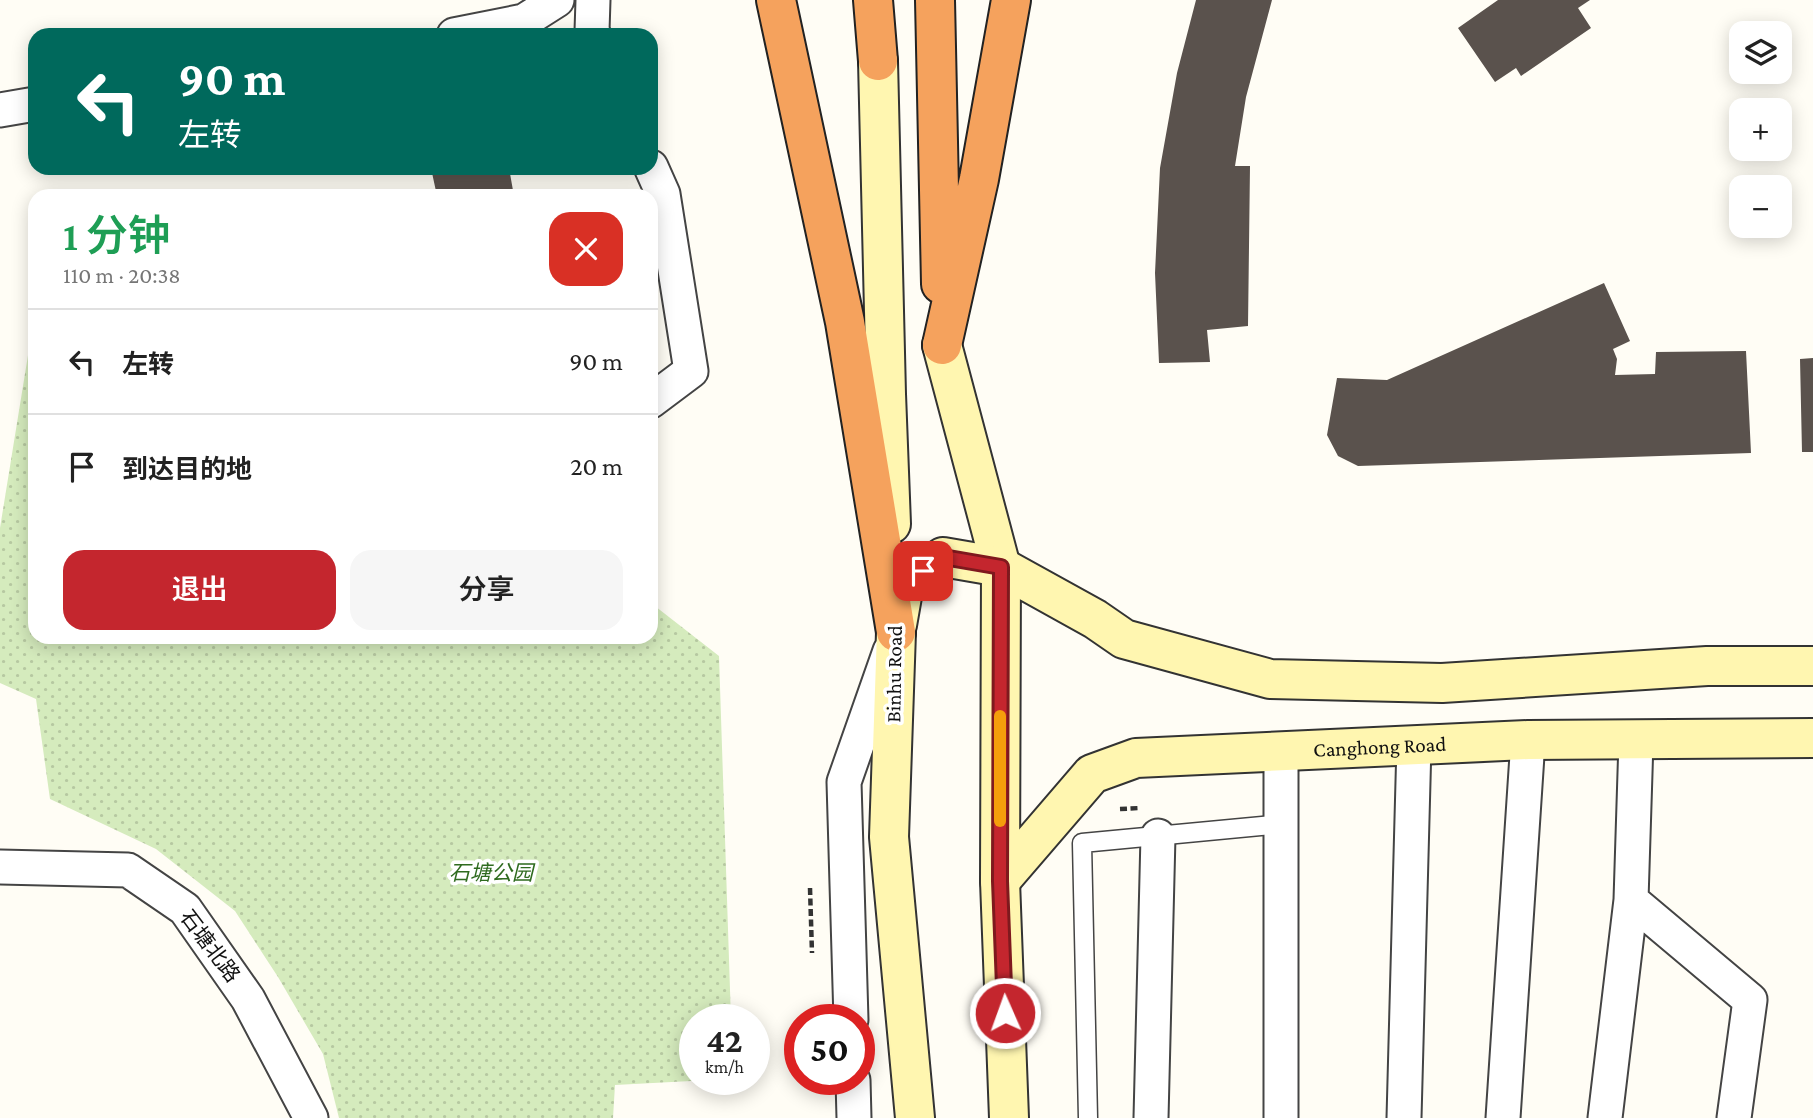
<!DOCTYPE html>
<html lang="zh">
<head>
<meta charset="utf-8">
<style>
  body { margin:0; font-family:"Crimson Pro","Noto Sans SC",serif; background:#f6f6f6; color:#222; height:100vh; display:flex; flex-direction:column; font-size:26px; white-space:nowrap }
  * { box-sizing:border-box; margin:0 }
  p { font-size:23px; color:#767676 }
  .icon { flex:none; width:38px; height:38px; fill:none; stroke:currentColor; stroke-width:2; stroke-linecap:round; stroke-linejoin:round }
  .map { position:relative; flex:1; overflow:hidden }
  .panel { position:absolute; left:28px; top:189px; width:630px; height:455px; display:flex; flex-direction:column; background:#fff; border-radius:21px; box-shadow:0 4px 18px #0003 }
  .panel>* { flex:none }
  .banner { position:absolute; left:28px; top:28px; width:630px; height:147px; border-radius:21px; box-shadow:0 4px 18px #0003; background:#00695c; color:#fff; overflow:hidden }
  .buttons { position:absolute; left:1729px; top:21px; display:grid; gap:14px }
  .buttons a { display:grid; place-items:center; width:63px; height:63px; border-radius:14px; background:#fff; box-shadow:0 4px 18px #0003; font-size:35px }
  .speed { position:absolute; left:679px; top:1004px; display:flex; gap:14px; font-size:35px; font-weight:700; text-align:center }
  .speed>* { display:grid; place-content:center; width:91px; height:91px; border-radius:50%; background:#fff; box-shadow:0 4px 18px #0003; line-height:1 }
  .speed small { font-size:18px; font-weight:400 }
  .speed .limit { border:10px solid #d22; background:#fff; color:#111 }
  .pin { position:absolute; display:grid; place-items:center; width:60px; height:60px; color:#fff; margin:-30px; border-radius:14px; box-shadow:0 4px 10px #0006 }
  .me { position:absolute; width:77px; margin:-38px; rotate:358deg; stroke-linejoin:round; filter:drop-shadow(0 0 5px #0008) }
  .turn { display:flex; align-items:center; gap:24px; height:147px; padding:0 35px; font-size:32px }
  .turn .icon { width:91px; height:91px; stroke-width:2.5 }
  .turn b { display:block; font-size:49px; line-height:60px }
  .round { display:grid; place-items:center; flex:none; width:74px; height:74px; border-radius:21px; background:#f6f6f6 }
  .overview { display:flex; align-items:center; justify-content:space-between; height:119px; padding:0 35px }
  h1 { font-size:42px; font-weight:600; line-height:52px; color:#1e9e55 }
  .action { display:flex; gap:14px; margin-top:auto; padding:14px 35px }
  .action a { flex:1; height:80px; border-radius:21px; background:#c4262e; color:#fff; font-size:28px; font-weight:600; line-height:80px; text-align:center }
  .action a+a { background:#f6f6f6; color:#222 }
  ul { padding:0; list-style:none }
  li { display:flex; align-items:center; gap:21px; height:105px; padding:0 35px; border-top:2px solid #e0e0e0 }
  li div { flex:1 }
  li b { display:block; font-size:26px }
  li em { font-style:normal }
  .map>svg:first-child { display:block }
  .park { fill:url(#park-dots) }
  .building { fill:#5a524d }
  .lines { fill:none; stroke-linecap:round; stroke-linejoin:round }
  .lane-casing { stroke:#444; stroke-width:21 }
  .street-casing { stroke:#444; stroke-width:37 }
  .secondary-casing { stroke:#333; stroke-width:42 }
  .highway-casing { stroke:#222; stroke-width:42 }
  .path { stroke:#333; stroke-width:4.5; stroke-dasharray:7 3.5; stroke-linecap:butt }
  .lane { stroke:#fff; stroke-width:18 }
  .street { stroke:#fff; stroke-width:33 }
  .secondary { stroke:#fff6b0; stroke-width:38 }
  .highway { stroke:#f5a25d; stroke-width:38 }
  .route-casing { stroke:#7f191e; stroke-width:18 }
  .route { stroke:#c4262e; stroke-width:12 }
  .slow { stroke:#f59e0b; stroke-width:12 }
  .labels { text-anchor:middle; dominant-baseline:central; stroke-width:7; stroke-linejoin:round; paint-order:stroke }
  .street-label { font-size:21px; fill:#111; stroke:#fff }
  .park-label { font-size:21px; font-style:italic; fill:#2f6b1f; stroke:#fff }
</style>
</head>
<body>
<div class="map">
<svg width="1813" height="1118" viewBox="0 0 1813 1118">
  <defs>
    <pattern id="park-dots" width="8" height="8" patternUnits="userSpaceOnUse" patternTransform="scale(1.75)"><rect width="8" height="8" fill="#d5ebbd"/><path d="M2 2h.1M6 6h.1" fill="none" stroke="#b6c8a1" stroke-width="1.8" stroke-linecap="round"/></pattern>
  </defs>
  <rect width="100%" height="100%" fill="#fffdf5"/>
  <!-- park -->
  <path class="park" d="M35 312V637H651V603L719 656 731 1020H695V1080H710L615 1085 613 1118H339L323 1054 278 977 235 911 156 849 50 799 36 699 0 683V528Z"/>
  <!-- building -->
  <path class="building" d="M1196 0H1272L1246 97 1235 166H1250L1248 326 1207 330 1210 362 1159 363 1155 273 1160 168 1177 73Z
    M1498 0H1590L1578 8 1591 28 1521 76 1516 68 1495 82 1458 28Z
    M431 168H509L514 196H437Z
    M1604 283 1630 341 1613 349 1617 359 1615 375 1655 374 1656 352 1746 351 1751 453 1358 466 1338 456 1327 435 1337 378 1387 380Z
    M1813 358V452H1802L1800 359Z"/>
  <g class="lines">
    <defs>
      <path id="lane" d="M1088 1118 1082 843 1282 824"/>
      <path id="street" d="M593 0 592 31 594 35
        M454 35 524 21 557 0
        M0 110 35 104
        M651 167 663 194 691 371 651 401
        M1281 750V1118
        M0 867 128 870 185 909 248 999 311 1118
        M1631 900 1750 1000 1734 1118
        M851 1020 844 782 890 651
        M853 1080 854 1118
        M1151 1118 1158 836
        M1404 1118 1414 744
        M1503 1118 1528 740
        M1605 1118 1631 900 1636 741"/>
      <g id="secondary">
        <path d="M878 61 886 394 891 524"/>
        <path d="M942 345 1001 567 1000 881 1009 1118"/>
        <path d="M895 598 896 632 889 837 915 1118"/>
        <path d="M897 625 904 585 943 557 1001 567 1095 619 1124 639 1270 679 1442 683 1707 666H1813"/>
        <path id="s1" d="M1000 881 1092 774 1136 758 1528 740 1813 738"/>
      </g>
      <path id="highway" d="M776 0 845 322 896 632
        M873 0 878 61
        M935 0 941 284
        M942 345 979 179 1011 0"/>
    </defs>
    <!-- lane casing -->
    <use href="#lane" class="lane-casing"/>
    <!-- street casing -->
    <use href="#street" class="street-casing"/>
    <!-- secondary casing -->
    <use href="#secondary" class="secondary-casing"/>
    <!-- highway casing -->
    <use href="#highway" class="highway-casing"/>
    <!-- path -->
    <path class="path" d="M1120 809 1140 808
      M810 888 812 953"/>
    <!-- lane -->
    <use href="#lane" class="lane"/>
    <!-- street -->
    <use href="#street" class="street"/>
    <!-- secondary -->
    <use href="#secondary" class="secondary"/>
    <!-- highway -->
    <use href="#highway" class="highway"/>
  </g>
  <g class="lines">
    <defs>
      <path id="route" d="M923 571 943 557 1001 567 1000 881 1005 1013"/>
    </defs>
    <!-- route casing -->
    <use href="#route" class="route-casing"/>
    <!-- route -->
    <use href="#route" class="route"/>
    <!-- slow -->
    <path class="slow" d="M1000 821V716"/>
  </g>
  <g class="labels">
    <!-- street labels -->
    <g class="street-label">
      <text transform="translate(894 674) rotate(-89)">Binhu Road</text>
      <text stroke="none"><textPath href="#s1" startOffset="432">Canghong Road</textPath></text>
      <text transform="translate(210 946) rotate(53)">石塘北路</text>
    </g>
    <!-- park labels -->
    <g class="park-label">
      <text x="491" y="873">石塘公园</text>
    </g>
  </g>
</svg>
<div class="buttons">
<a><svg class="icon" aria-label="layers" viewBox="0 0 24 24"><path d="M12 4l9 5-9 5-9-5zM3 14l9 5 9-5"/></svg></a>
<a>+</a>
<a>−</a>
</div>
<div class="speed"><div>42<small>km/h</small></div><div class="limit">50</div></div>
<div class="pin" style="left:923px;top:571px;background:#d93025"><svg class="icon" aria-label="arrive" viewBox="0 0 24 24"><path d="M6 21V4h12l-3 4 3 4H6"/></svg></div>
<svg class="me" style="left:1005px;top:1013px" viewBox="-20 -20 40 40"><circle r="17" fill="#c4262e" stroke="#fff" stroke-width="3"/><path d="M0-11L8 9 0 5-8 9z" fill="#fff"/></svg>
<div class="banner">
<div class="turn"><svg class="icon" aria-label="left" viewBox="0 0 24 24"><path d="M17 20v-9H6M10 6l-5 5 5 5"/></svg><div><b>90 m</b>左转</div></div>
</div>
<section class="panel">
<div class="overview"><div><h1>1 分钟</h1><p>110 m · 20:38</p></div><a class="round" style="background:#d93025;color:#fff"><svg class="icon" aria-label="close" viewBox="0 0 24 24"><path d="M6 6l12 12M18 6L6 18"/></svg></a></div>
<ul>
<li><svg class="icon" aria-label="left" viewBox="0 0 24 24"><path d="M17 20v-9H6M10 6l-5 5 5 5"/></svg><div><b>左转</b></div><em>90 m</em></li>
<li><svg class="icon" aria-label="arrive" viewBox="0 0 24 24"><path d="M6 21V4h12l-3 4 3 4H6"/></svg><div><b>到达目的地</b></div><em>20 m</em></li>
</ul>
<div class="action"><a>退出</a><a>分享</a></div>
</section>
</div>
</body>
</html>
